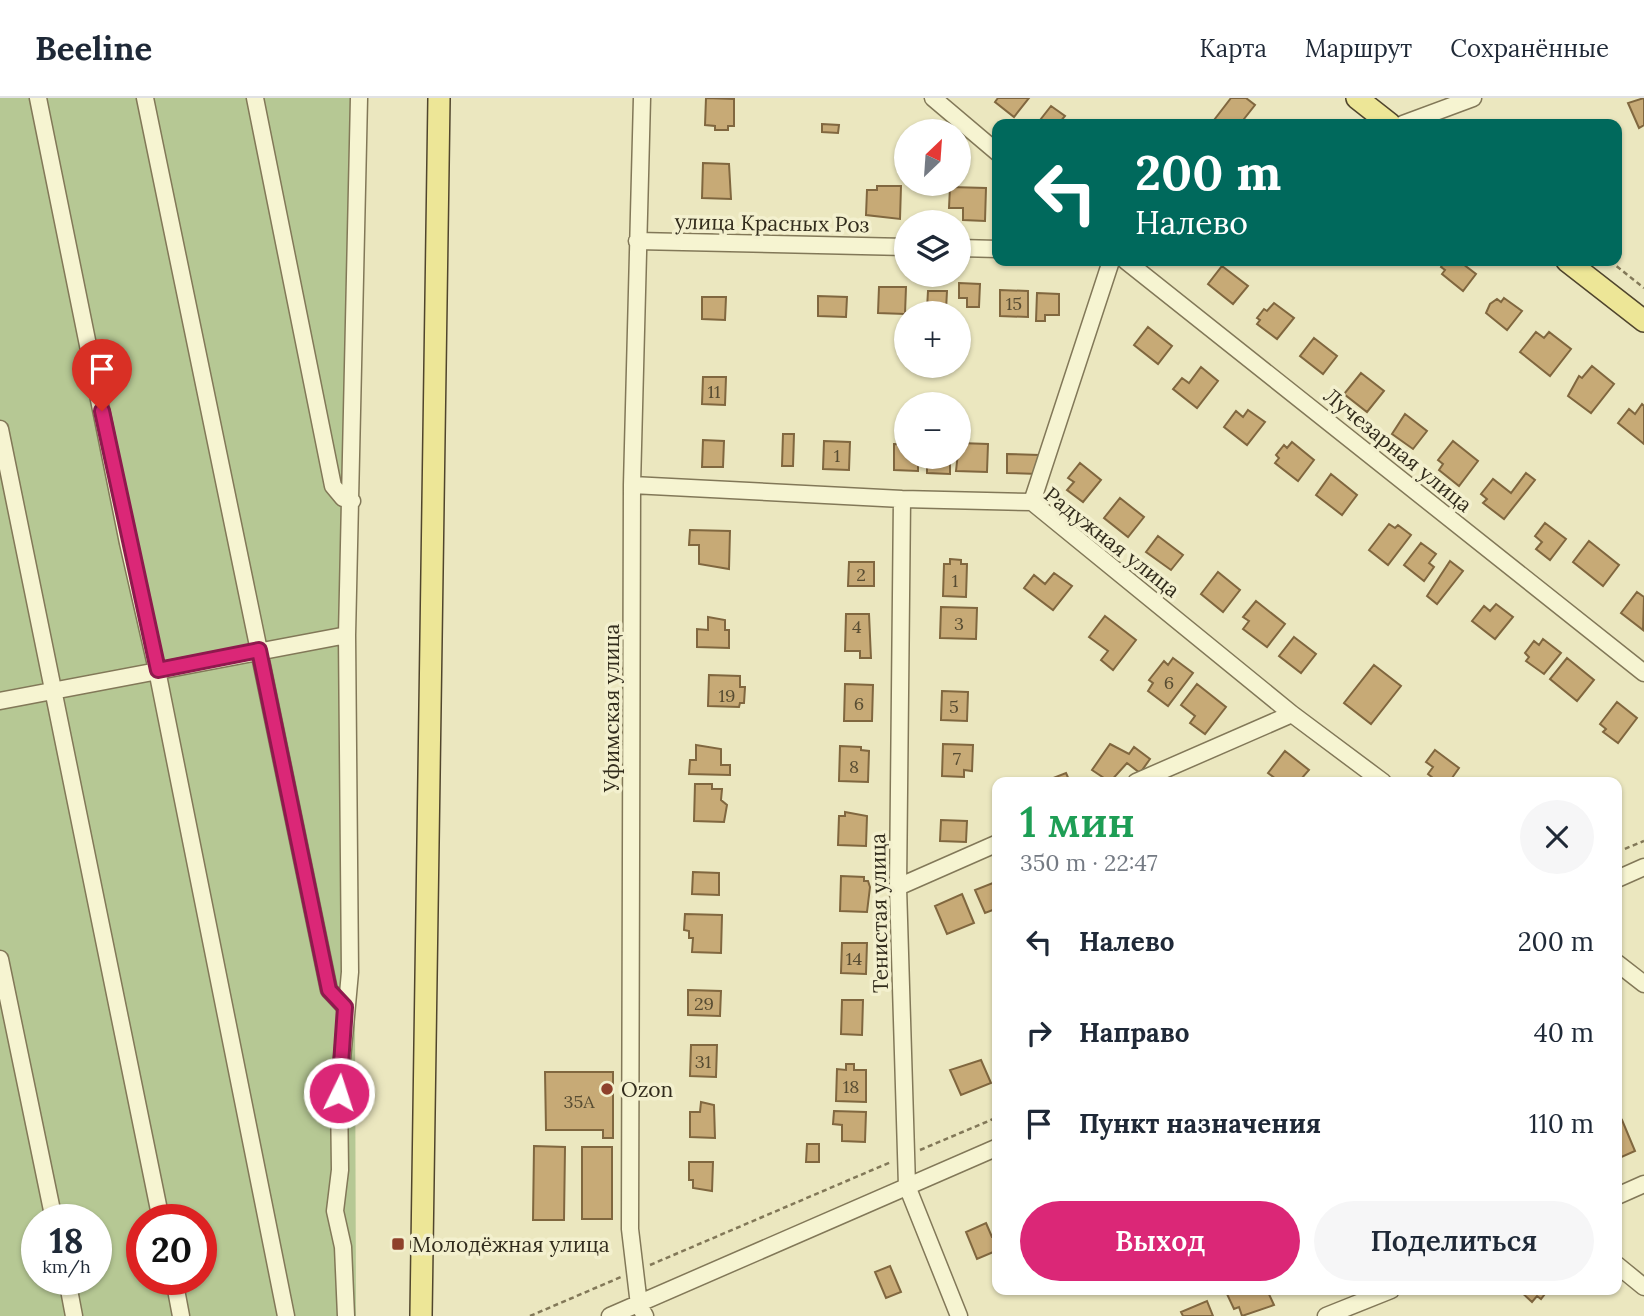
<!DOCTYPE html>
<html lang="ru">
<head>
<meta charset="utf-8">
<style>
  body { margin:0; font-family:Lora,serif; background:#f6f6f7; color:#1f2937; height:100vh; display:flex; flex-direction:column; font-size:26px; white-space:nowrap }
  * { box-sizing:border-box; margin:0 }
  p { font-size:23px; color:#747a83 }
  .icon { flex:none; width:38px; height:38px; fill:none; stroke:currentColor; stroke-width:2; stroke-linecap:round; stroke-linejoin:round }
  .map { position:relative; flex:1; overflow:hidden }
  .panel { position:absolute; left:992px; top:679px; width:630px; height:518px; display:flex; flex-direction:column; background:#fff; border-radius:14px; box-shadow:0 2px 5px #0004 }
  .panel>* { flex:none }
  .banner { position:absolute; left:992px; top:21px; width:630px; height:147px; border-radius:14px; box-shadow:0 2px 5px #0004; background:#00695c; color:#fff; overflow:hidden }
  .needle { width:46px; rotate:25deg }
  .buttons { position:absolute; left:894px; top:21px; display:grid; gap:14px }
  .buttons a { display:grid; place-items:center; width:77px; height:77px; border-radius:50%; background:#fff; box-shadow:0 2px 5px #0004; font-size:35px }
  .speed { position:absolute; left:21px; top:1106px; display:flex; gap:14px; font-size:35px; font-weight:700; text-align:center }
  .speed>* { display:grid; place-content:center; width:91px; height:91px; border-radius:50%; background:#fff; box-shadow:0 2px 5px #0004; line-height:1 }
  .speed small { font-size:18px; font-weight:400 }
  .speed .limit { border:10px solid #d22; background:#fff; color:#111 }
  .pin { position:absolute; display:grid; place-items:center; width:60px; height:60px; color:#fff; margin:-72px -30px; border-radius:50% 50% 50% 0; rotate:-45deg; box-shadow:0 0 7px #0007 }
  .pin .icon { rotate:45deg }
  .me { position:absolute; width:77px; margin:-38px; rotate:4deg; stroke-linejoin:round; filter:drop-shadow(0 0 5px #0008) }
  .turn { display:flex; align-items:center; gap:24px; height:147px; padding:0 28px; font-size:32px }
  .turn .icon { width:91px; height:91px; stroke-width:2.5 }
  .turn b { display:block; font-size:49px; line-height:60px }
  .round { display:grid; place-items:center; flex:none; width:74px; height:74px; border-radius:37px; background:#f6f6f7 }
  .overview { display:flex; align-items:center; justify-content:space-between; height:119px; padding:0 28px }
  h1 { font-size:42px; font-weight:600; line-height:52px; color:#1e9e55 }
  .action { display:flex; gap:14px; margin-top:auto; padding:14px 28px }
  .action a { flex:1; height:80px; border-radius:42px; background:#db2777; color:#fff; font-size:28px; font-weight:600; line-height:80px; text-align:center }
  .action a+a { background:#f6f6f7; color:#1f2937 }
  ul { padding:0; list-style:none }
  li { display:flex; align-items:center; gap:21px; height:91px; padding:0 28px }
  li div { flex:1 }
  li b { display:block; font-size:26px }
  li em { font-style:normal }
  header { display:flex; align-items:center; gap:42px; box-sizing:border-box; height:98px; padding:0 35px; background:#fff; border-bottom:2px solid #e0e1e3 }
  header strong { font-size:33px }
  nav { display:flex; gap:38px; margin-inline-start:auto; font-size:24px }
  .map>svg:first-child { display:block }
  .green { fill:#b6c894; fill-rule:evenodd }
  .building { fill:#c7aa76; stroke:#80673f; stroke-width:2 }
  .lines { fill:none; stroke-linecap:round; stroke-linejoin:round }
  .minor-casing { stroke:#827858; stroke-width:19 }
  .major-casing { stroke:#50452d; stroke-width:24 }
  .path { stroke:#827858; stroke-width:2.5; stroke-dasharray:5 3.5; stroke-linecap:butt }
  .minor { stroke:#f6f4d1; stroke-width:16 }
  .major { stroke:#ede697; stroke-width:21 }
  .route-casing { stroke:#8e194d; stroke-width:18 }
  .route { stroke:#db2777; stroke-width:12 }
  .poi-dot { fill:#8e412b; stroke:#f3f0ce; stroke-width:2.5 }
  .labels { text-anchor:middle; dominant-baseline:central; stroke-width:7; stroke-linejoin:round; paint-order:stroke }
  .number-label { font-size:18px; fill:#574c32 }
  .street-label { font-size:21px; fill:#322c1c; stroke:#f3f0ce }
  .poi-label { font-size:21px; fill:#322c1c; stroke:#f3f0ce; text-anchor:start }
</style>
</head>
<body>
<header>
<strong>Beeline</strong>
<nav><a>Карта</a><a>Маршрут</a><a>Сохранённые</a></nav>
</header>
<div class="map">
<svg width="1644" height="1218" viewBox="0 0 1644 1218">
  <rect width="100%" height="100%" fill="#ebe7bf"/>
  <!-- green -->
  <path class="green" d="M0 0H352L356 1218H0ZM37 1122H96V1181H37ZM142 1122H201V1181H142Z"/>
  <!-- building -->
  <path class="building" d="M706 0 734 1V28H728V32H715V28L705 27Z
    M998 0H1029L1014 19 995 4Z
    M1231 0H1246L1255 7 1240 26H1211Z
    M1644 0V27L1639 30 1628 5Z
    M1051 8 1065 18 1060 24 1062 26H1037Z
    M822 26 839 27 838 35 822 34Z
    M703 65 729 66 731 101 702 100Z
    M877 88H901L900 121 866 117 867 92H877Z
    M950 89 986 90 985 123 963 122V110H949Z
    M1445 163H1459L1476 176 1463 193 1442 176 1445 172 1441 169Z
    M1222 168 1248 188 1233 206 1208 186Z
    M959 185 980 186 979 209H967V200H959Z
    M879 189H906L905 216 878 215Z
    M1000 192 1028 193V219L1000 218Z
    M928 193H947L946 212 927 211Z
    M1037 195 1059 196V217H1045V223H1036Z
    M818 198 847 199 846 219 818 218Z
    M702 199H726L725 222 702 221Z
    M1504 200 1522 213 1507 232 1486 215 1490 206 1497 201 1501 204Z
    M1274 205 1294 220 1277 241 1257 226 1260 222 1257 220 1264 211 1267 213Z
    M1148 229 1172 248 1158 266 1134 247Z
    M1536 234 1544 240 1549 234 1571 251 1550 278 1520 254Z
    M1314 240 1337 258 1323 276 1300 258Z
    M1592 268 1614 286 1591 315 1568 298 1579 278 1582 280Z
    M1201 269 1218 283 1197 310 1173 291 1182 280 1189 285Z
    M1361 275 1384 293 1367 314 1344 296Z
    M703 279H726L725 307 702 306Z
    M1642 306 1644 308V346L1618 325 1629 311 1635 316Z
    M1248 312 1265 324 1247 347 1224 329 1236 313 1243 319Z
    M1405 316 1427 333 1413 351 1392 336Z
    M783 336H794L793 368H782Z
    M703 342 724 343 723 369H702Z
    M824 343 850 344 849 372 823 371Z
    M1453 343 1478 363 1459 388 1439 372 1443 366 1438 362Z
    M1292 344 1314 362 1298 383 1275 365 1279 360 1276 357 1284 347 1287 350Z
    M959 345 988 346 987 374 956 373Z
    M894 346 906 347V359H918V373L894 372Z
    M1007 356 1039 357 1038 376 1007 375Z
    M927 359H950V376L927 375Z
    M1080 365 1101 382 1083 404 1067 392 1074 384 1068 380Z
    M1526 375 1535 382 1504 421 1483 405 1487 401 1481 396 1493 381 1511 395Z
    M1331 376 1357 397 1342 417 1316 397Z
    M1120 400 1144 419 1128 439 1104 420Z
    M1545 425 1566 441 1550 462 1536 451 1542 444 1535 438Z
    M1389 426 1395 430 1398 427 1411 437 1388 467 1369 452Z
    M690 432 730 433 729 471 699 466V447H689Z
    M1158 438 1183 457 1171 472 1146 454Z
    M1589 443 1619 467 1603 488 1573 464Z
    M1421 445 1436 456 1429 465 1434 469 1424 483 1404 467Z
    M950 461 961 462V466H967L966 499 943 498 944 466H950Z
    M1450 463 1463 473 1437 506 1427 498Z
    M849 464H874V488H848Z
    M1218 474 1240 492 1223 514 1201 496Z
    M1054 475 1072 488 1053 512 1024 490 1034 477 1045 486Z
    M1637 494 1644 499 1643 532 1621 515Z
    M1256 503 1285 526 1267 549 1243 531 1249 523 1243 519Z
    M1496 506 1513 519 1495 541 1472 523 1484 508 1490 513Z
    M941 509 977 510 976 541 940 540Z
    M846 516H869L871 560H860V553H845Z
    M1105 518 1136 542 1113 572 1101 562 1108 553 1089 539Z
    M708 519 725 522V532H729V550L697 549V531L708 532Z
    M1294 539 1316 556 1301 575 1279 558Z
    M1543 541 1561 555 1544 576 1526 563 1529 559 1525 555 1534 543 1539 547Z
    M1173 560 1193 575 1168 608 1148 593 1153 585 1149 582 1164 563 1168 567Z
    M1567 560 1594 582 1577 603 1550 581Z
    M1374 567 1401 588 1371 626 1344 605Z
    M709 577 740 578V589H745L744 605H740L739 609 708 608Z
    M845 586 873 587 872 623H844Z
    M1197 586 1226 609 1205 636 1190 625 1195 618 1181 607Z
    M942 593 968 594 967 623 941 622Z
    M1617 604 1637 620 1618 645 1603 634 1606 631 1600 626Z
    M943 646 973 647 972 673 964 672V679L942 678Z
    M1110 646 1129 656 1134 649 1150 661 1140 675 1127 665 1110 684 1092 672Z
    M696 647 721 651V667H730V677L689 676 690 662H696Z
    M840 648 861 649V652L869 653 868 684 839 683Z
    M1435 652 1459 670 1452 680 1457 684H1438L1428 676 1433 669 1426 664Z
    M1285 653 1309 672 1301 681 1305 684H1280L1268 675Z
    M1066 675 1070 684H1049L1048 682Z
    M695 686H712V691H722L721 702 727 707 724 724 694 723Z
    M845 714 867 718 866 748 838 747 839 718H845Z
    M941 722 967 723 966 744 940 743Z
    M693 774 719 775V797L692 796Z
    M841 778 864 779V783H868L870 789 867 814 840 813Z
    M998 783V810L985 815 975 792Z
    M962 796 974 825 947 836 935 808Z
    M685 816 722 817 721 855 692 854 693 840H689V833L684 832Z
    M842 845H867L866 876 841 875Z
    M688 892 721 893 720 918 688 917Z
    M842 902H863L862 937 841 936Z
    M691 947H717L716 979 690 978Z
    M981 962 991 985 961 997 950 972Z
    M846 966H854V972H866V1004L836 1003 837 971 846 972Z
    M545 974H613V1040H603V1032H546Z
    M701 1004 714 1007 715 1040 690 1039V1014H700Z
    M834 1013 866 1014 865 1044 842 1043V1027L833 1026Z
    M1622 1022 1635 1053 1617 1061V1025Z
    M807 1046H819V1064H806Z
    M534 1048 565 1049 564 1122H533Z
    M582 1049H612V1121H582Z
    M689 1064H713L712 1093 693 1090V1082H689Z
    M986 1125 992 1139 998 1140V1152L977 1161 966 1134Z
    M890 1168 901 1194 886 1200 875 1174Z
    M1233 1192H1267L1274 1207 1242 1218 1239 1209 1234 1211 1226 1194Z
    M1519 1192H1548L1541 1201 1537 1198 1532 1204Z
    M1207 1203 1213 1218H1183L1181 1214Z"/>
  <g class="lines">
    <defs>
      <path id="minor" d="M38 0 128 445 157 572 286 1218
        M145 0 329 892 345 909
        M255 0 333 388 343 400 352 403
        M642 0 632 387 630 1131 639 1207 645 1218
        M933 0 998 55
        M1403 26 1473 0
        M637 143 906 149
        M959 150 998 151
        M1126 163 1644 575
        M0 331 161 1122
        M632 387 902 401 1032 404 1292 616 1383 684
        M902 401 898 789 907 1088 959 1218
        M1032 404 1111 163
        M0 603 347 537
        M1136 684 1292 616
        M1617 781 1644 769
        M898 789 998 745
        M0 861 54 1122
        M1617 865 1644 886
        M1617 1098 1644 1086
        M1617 1167 1644 1189
        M67 1181 74 1218
        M174 1181 181 1218
        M346 1218 343 1149 335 1113 340 1072 339 995 350 874 347 537 359 0
        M610 1218 998 1049
        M1326 1218 1391 1192"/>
      <path id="major" d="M1357 0 1390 26
        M1567 163 1644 223
        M421 1218 439 0"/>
    </defs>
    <!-- minor casing -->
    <use href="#minor" class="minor-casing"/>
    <!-- major casing -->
    <use href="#major" class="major-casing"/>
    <!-- path -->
    <path class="path" d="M1610 163 1644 190
      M1617 754 1644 743
      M920 1052 998 1019
      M650 1167 891 1064
      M530 1218 621 1179"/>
    <!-- minor -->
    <use href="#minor" class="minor"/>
    <!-- major -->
    <use href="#major" class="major"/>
  </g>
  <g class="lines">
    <defs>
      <path id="route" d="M102 313 158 572 259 552 329 892 345 909 339 995"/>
    </defs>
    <!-- route casing -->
    <use href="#route" class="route-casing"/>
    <!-- route -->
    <use href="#route" class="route"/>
  </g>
  <!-- markers -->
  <g class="poi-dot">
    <circle cx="607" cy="991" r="7"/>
    <rect x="391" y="1139" width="14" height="14" rx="3.5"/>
  </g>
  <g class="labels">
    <!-- number labels -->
    <g class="number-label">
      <text x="1014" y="205">15</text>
      <text x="714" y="293">11</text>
      <text x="837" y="357">1</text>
      <text x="861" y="476">2</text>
      <text x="955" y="482">1</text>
      <text x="959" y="525">3</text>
      <text x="857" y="528">4</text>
      <text x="1169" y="584">6</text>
      <text x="727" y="597">19</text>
      <text x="859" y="605">6</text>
      <text x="954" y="608">5</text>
      <text x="957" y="660">7</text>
      <text x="854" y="668">8</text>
      <text x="854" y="860">14</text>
      <text x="704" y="905">29</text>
      <text x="703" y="963">31</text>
      <text x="851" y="988">18</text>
      <text x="579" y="1003">35А</text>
    </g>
    <!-- street labels -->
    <g class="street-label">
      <text transform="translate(772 125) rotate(1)">улица Красных Роз</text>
      <text transform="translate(1398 352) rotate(39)">Лучезарная улица</text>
      <text transform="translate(1112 444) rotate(38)">Радужная улица</text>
      <text transform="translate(611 610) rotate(-90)">Уфимская улица</text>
      <text transform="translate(879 815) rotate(-91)">Тенистая улица</text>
    </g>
    <!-- poi labels -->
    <g class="poi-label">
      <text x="621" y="991">Ozon</text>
      <text x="412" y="1146">Молодёжная улица</text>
    </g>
  </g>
</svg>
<div class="buttons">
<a><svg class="needle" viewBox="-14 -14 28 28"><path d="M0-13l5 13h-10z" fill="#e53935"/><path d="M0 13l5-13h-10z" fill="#747a83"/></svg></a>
<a><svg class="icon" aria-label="layers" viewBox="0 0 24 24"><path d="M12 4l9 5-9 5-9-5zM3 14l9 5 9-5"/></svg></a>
<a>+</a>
<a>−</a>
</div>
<div class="speed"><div>18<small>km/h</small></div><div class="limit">20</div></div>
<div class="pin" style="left:102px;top:313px;background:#d93025"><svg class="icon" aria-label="arrive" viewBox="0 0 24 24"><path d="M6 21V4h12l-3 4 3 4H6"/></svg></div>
<svg class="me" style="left:339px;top:995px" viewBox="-20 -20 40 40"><circle r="17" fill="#db2777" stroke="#fff" stroke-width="3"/><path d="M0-11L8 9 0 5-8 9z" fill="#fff"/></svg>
<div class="banner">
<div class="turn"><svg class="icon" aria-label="left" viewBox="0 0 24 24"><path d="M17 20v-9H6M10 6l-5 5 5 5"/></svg><div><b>200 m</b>Налево</div></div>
</div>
<section class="panel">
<div class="overview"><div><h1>1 мин</h1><p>350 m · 22:47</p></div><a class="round"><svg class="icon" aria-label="close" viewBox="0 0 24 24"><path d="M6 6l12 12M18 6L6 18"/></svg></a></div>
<ul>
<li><svg class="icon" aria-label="left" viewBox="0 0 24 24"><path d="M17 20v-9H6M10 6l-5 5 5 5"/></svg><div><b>Налево</b></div><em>200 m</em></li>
<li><svg class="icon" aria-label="right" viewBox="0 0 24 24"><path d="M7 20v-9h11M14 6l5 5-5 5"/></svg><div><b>Направо</b></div><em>40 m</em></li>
<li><svg class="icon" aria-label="arrive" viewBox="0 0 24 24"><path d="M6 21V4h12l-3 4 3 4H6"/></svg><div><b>Пункт назначения</b></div><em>110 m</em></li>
</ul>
<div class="action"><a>Выход</a><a>Поделиться</a></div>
</section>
</div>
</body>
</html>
